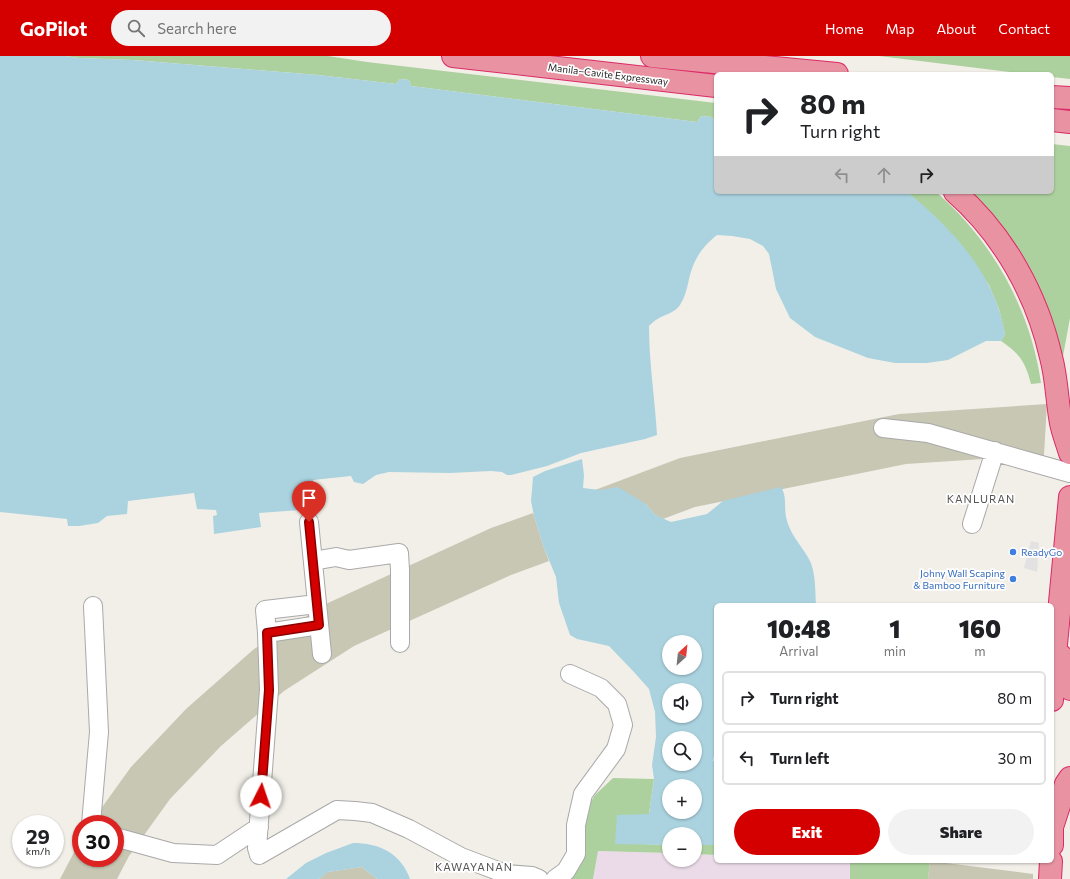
<!DOCTYPE html>
<html lang="en">
<head>
<meta charset="utf-8">
<style>
  body { margin:0; font-family:Commissioner,sans-serif; background:#f2f2f2; color:#202124; height:100vh; display:flex; flex-direction:column; font-size:15px; white-space:nowrap }
  * { box-sizing:border-box; margin:0 }
  p { font-size:13px; color:#757577 }
  .icon { flex:none; width:22px; height:22px; fill:none; stroke:currentColor; stroke-width:2; stroke-linecap:round; stroke-linejoin:round }
  .map { position:relative; flex:1; overflow:hidden }
  .side { position:absolute; left:714px; top:547px; width:340px; height:260px; display:flex; flex-direction:column; background:#fff; border-radius:6px; box-shadow:0 1px 3px #0004 }
  .side>* { flex:none }
  .hud { position:absolute; left:714px; top:16px; width:340px; height:122px; border-radius:6px; box-shadow:0 1px 3px #0004; background:#fff; color:#202124; overflow:hidden }
  .needle { width:26px; rotate:27deg }
  .buttons { position:absolute; left:662px; top:579px; display:grid; gap:8px }
  .buttons a { display:grid; place-items:center; width:40px; height:40px; border-radius:50%; background:#fff; box-shadow:0 1px 3px #0004; font-size:20px }
  .speed { position:absolute; left:12px; top:759px; display:flex; gap:8px; font-size:20px; font-weight:700; text-align:center }
  .speed>* { display:grid; place-content:center; width:52px; height:52px; border-radius:50%; background:#fff; box-shadow:0 1px 3px #0004; line-height:1 }
  .speed small { font-size:10px; font-weight:400 }
  .speed .limit { border:6px solid #d22; background:#fff; color:#111 }
  .pin { position:absolute; display:grid; place-items:center; width:34px; height:34px; color:#fff; margin:-41px -17px; border-radius:50% 50% 50% 0; rotate:-45deg; box-shadow:0 0 4px #0007 }
  .pin .icon { rotate:45deg }
  .me { position:absolute; width:44px; margin:-22px; rotate:4deg; stroke-linejoin:round; filter:drop-shadow(0 0 3px #0008) }
  .turn { display:flex; align-items:center; gap:14px; height:84px; padding:0 20px; font-size:18px }
  .turn .icon { width:52px; height:52px; stroke-width:2.5 }
  .turn b { display:block; font-size:28px; line-height:34px }
  .lanes { display:flex; align-items:center; height:38px; padding:0 20px; background:#0003; justify-content:center; gap:20px; direction:ltr }
  .lanes .off { opacity:.35 }
  .eta { display:flex; justify-content:space-evenly; align-items:center; height:68px; text-align:center }
  .eta b { font-size:24px; font-weight:800; line-height:28px }
  .primary-button { display:flex; gap:8px; margin-top:auto; padding:8px 20px }
  .primary-button a { flex:1; height:46px; border-radius:24px; background:#d40000; color:#fff; font-size:16px; font-weight:800; line-height:46px; text-align:center }
  .primary-button a+a { background:#f2f2f2; color:#202124 }
  ul { padding:0; list-style:none }
  li { display:flex; align-items:center; gap:12px; height:54px; margin:0 8px 6px; padding:0 12px; border:2px solid #e0e0e0; border-radius:6px }
  li div { flex:1 }
  li b { display:block; font-size:15px }
  li em { font-style:normal }
  header { display:flex; align-items:center; gap:24px; box-sizing:border-box; height:56px; padding:0 20px; background:#d40000; color:#fff }
  header strong { font-size:19px }
  nav { display:flex; gap:22px; margin-inline-start:auto; font-size:14px }
  .search { width:280px; height:36px; background:#f2f2f2; display:flex; align-items:center; gap:10px; box-sizing:border-box; padding:0 14px; border-radius:22px; color:#757577; font-size:15px }
  .map>svg:first-child { display:block }
  .industrial { fill:#ebdbe8 }
  .construction { fill:#c7c7b4 }
  .forest { fill:#add19e }
  .parking { fill:#e2e2e2 }
  .water { fill:#aad3df; fill-rule:evenodd }
  .lines { fill:none; stroke-linecap:round; stroke-linejoin:round }
  .minor-casing { stroke:#a9a9a9; stroke-width:20 }
  .highway-casing { stroke:#dc2a67; stroke-width:24 }
  .minor { stroke:#fff; stroke-width:18 }
  .highway { stroke:#e892a2; stroke-width:22 }
  .route-casing { stroke:#8a0000; stroke-width:10 }
  .route { stroke:#d40000; stroke-width:7 }
  .shop-dot { fill:#3f7fe0; stroke:#fff; stroke-width:1.5 }
  .labels { text-anchor:middle; dominant-baseline:central; stroke-width:3.5; stroke-linejoin:round; paint-order:stroke }
  .street-label { font-size:10px; fill:#222; stroke:#fff }
  .shop-label { font-size:10px; fill:#366cbe; stroke:#fff; text-anchor:start }
  .neighbourhood-label { font-size:11px; letter-spacing:1px; fill:#555; stroke:#fff }
</style>
</head>
<body>
<header>
<strong>GoPilot</strong>
<div class="search"><svg class="icon" aria-label="search" viewBox="0 0 24 24"><circle cx="10" cy="10" r="6"/><path d="M15 15l6 6"/></svg>Search here</div>
<nav><a>Home</a><a>Map</a><a>About</a><a>Contact</a></nav>
</header>
<div class="map">
<svg width="1070" height="823" viewBox="0 0 1070 823">
  <rect width="100%" height="100%" fill="#f2efe9"/>
  <!-- industrial -->
  <path class="industrial" d="M598 795 669 797V804H695V798L716 799V805H850V823H593Z"/>
  <!-- construction -->
  <path class="construction" d="M1047 348 1044 399 906 408 695 451 663 463 655 459 646 448 595 434 680 402 899 358Z
    M533 457 544 492 549 505 511 519 354 590 284 635 221 690 170 743 129 800 117 823H60L81 783V802H115V768H90L131 711 186 653 254 593 328 547 491 472Z
    M930 805 1033 818V823H928Z
    M362 811 377 823H319L327 816Z"/>
  <!-- forest -->
  <path class="forest" d="M65 0H328L367 6 716 47V68L712 61 701 60 697 66 411 30 409 24 400 23 396 28 318 19 133 4 79 2Z
    M879 0H1070V23L1052 21V18H1027Z
    M1052 88 1070 90V262L1061 311 1058 315 965 136H1052Z
    M907 136H936C992 184 1031 254 1041 327L1031 328C1025 305 1020 298 1001 285L1005 278 999 253 989 229 935 161Z
    M613 722 654 723 649 758 615 787 669 789V797L598 795 593 823H570L583 759 595 739Z
    M695 789H716V799L695 798Z
    M850 805H930L928 823H850Z"/>
  <!-- parking -->
  <path class="parking" d="M1031 485 1039 487 1037 516 1024 512Z"/>
  <!-- water -->
  <path class="water" d="M0 0H65L79 2 133 4 318 19 396 28 400 23 409 24 411 30 697 66 701 60 712 61 716 68V136H907C952 172 996 220 1005 278L1001 285H986L948 304 927 307H895L868 302 815 281 790 262 776 233 769 198 763 190 750 183 732 180 717 179C701 192 694 203 689 223 687 233 685 241 680 249 674 258 664 258 656 264 654 265 651 268 649 270 649 307 655 343 657 379L645 383 581 397 547 410 511 419H507L502 416 491 415 450 417 389 416 376 419 363 428 354 426 351 420 313 424 314 453 259 457 261 471 214 478 213 460 217 459 216 454 197 453 194 437 128 445 127 458 107 460 98 467 79 470H68L67 463 0 456Z
    M582 403 584 419 583 432 600 434 618 431 646 448 655 459 671 466 707 458 723 445 781 431C787 440 784 451 786 461 789 477 801 489 809 503 816 516 815 534 816 549H716V700H714L713 705 716 706V789H695V778H669V789L615 788 617 759 649 758 654 723 652 709 656 681 655 656 649 633 633 615 609 590 577 583 570 579 559 547 556 521 544 492 534 460 531 445 533 421 545 415ZM669 586H695V612H669ZM669 634H695V660H669ZM669 682H695V708H669ZM669 730H695V756H669Z
    M353 787C379 787 401 797 410 823H377L362 811 328 816 319 823H286L306 807 326 797Z"/>
  <g class="lines">
    <defs>
      <path id="minor" d="M883 372 928 377 1070 417
        M309 466 322 598
        M972 468 995 395
        M313 505 336 501 349 504 399 497 400 514V587
        M319 569 267 577 269 634 257 792 259 799 337 754 355 755 372 757 409 773 461 801 506 818 532 820 539 823
        M267 577 265 554 317 548
        M91 768 99 676 93 550
        M115 781 173 797 217 799 259 771
        M555 823 566 815 576 798V769L583 738 616 693 623 669 617 648 601 632 570 618"/>
      <path id="highway" d="M453 0 716 30
        M652 0 837 18
        M1052 41 1070 42
        M1052 64 1070 66
        M955 136C1004 179 1037 239 1051 301 1057 323 1057 346 1061 367 1063 377 1067 387 1070 397
        M1061 600 1066 622 1070 633
        M1052 644 1053 620 1070 441
        M1053 768 1066 728 1070 722
        M1052 789V754
        M1050 823 1051 805"/>
    </defs>
    <!-- minor casing -->
    <use href="#minor" class="minor-casing"/>
    <!-- highway casing -->
    <use href="#highway" class="highway-casing"/>
    <!-- minor -->
    <use href="#minor" class="minor"/>
    <!-- highway -->
    <use href="#highway" class="highway"/>
  </g>
  <g class="lines">
    <defs>
      <path id="route" d="M261 740 269 634 267 577 319 569 309 466"/>
    </defs>
    <!-- route casing -->
    <use href="#route" class="route-casing"/>
    <!-- route -->
    <use href="#route" class="route"/>
  </g>
  <!-- markers -->
  <g class="shop-dot">
    <circle cx="1013" cy="496" r="4"/>
    <circle cx="1013" cy="523" r="4"/>
  </g>
  <g class="labels">
    <!-- street labels -->
    <g class="street-label">
      <text transform="translate(608 18) rotate(7)">Manila–Cavite Expressway</text>
    </g>
    <!-- shop labels -->
    <g class="shop-label">
      <text x="1021" y="496">ReadyGo</text>
      <text x="1005" y="517" text-anchor="end">Johny Wall Scaping<tspan x="1005" dy="12">&amp; Bamboo Furniture</tspan></text>
    </g>
    <!-- neighbourhood labels -->
    <g class="neighbourhood-label">
      <text x="981" y="442">KANLURAN</text>
      <text x="474" y="810">KAWAYANAN</text>
    </g>
  </g>
</svg>
<div class="buttons">
<a><svg class="needle" viewBox="-14 -14 28 28"><path d="M0-13l5 13h-10z" fill="#e53935"/><path d="M0 13l5-13h-10z" fill="#757577"/></svg></a>
<a><svg class="icon" aria-label="sound" viewBox="0 0 24 24"><path d="M4 9h4l5-4v14l-5-4H4zM17 9q2 3 0 6"/></svg></a>
<a><svg class="icon" aria-label="search" viewBox="0 0 24 24"><circle cx="10" cy="10" r="6"/><path d="M15 15l6 6"/></svg></a>
<a>+</a>
<a>−</a>
</div>
<div class="speed"><div>29<small>km/h</small></div><div class="limit">30</div></div>
<div class="pin" style="left:309px;top:466px;background:#d93025"><svg class="icon" aria-label="arrive" viewBox="0 0 24 24"><path d="M6 21V4h12l-3 4 3 4H6"/></svg></div>
<svg class="me" style="left:261px;top:740px" viewBox="-20 -20 40 40"><circle r="19" fill="#fff"/><path d="M0-13L10 11 0 6-10 11z" fill="#d40000"/></svg>
<div class="hud">
<div class="turn"><svg class="icon" aria-label="right" viewBox="0 0 24 24"><path d="M7 20v-9h11M14 6l5 5-5 5"/></svg><div><b>80 m</b>Turn right</div></div>
<div class="lanes"><svg class="icon off" aria-label="left" viewBox="0 0 24 24"><path d="M17 20v-9H6M10 6l-5 5 5 5"/></svg><svg class="icon off" aria-label="ahead" viewBox="0 0 24 24"><path d="M12 20V5M6 11l6-6 6 6"/></svg><svg class="icon" aria-label="right" viewBox="0 0 24 24"><path d="M7 20v-9h11M14 6l5 5-5 5"/></svg></div>
</div>
<section class="side">
<div class="eta">
<div><b>10:48</b><p>Arrival</p></div>
<div><b>1</b><p>min</p></div>
<div><b>160</b><p>m</p></div>
</div>
<ul>
<li><svg class="icon" aria-label="right" viewBox="0 0 24 24"><path d="M7 20v-9h11M14 6l5 5-5 5"/></svg><div><b>Turn right</b></div><em>80 m</em></li>
<li><svg class="icon" aria-label="left" viewBox="0 0 24 24"><path d="M17 20v-9H6M10 6l-5 5 5 5"/></svg><div><b>Turn left</b></div><em>30 m</em></li>
</ul>
<div class="primary-button"><a>Exit</a><a>Share</a></div>
</section>
</div>
</body>
</html>
